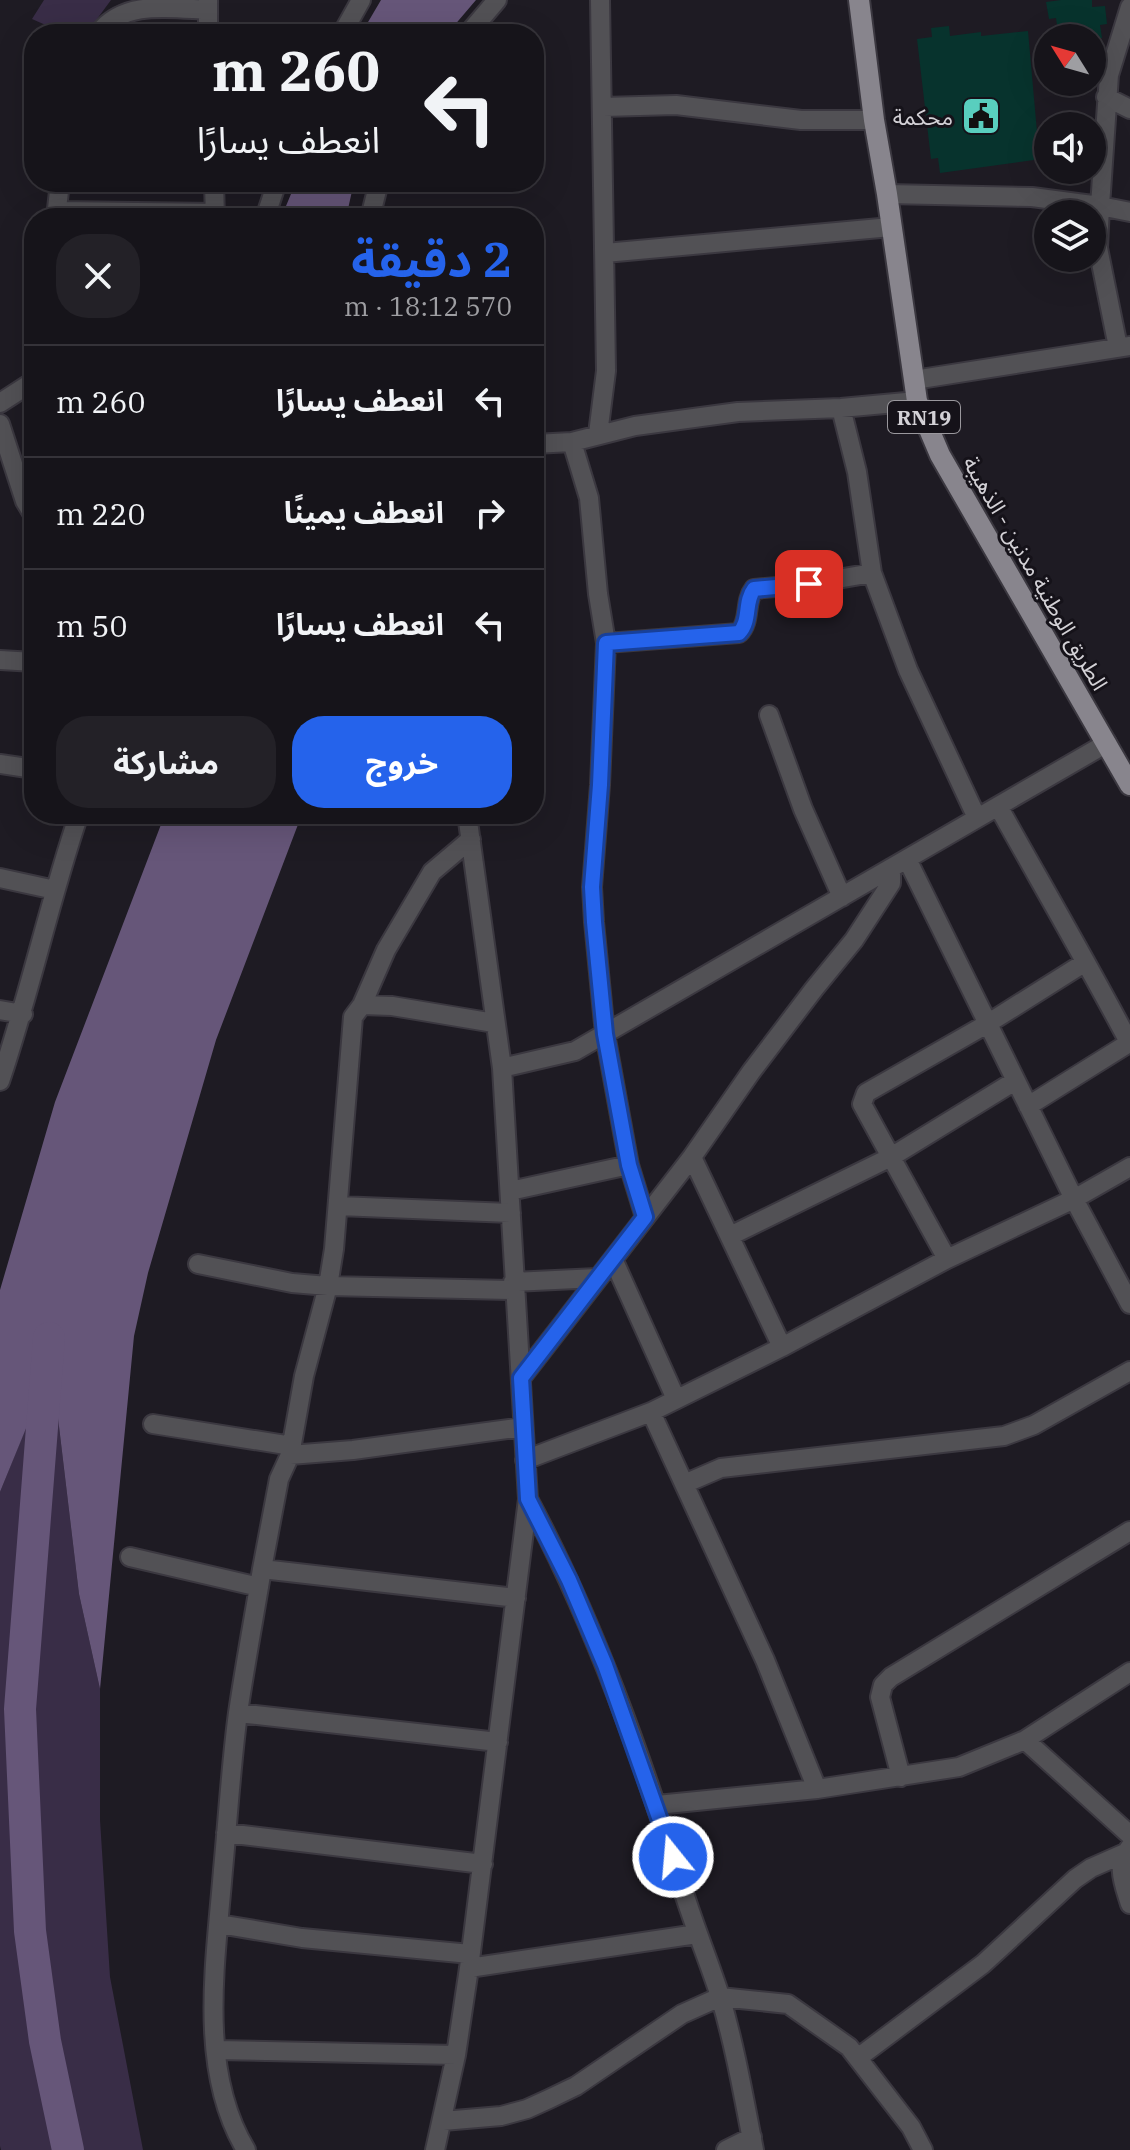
<!DOCTYPE html>
<html lang="ar">
<head>
<meta charset="utf-8">
<style>
  body { margin:0; font-family:"IBM Plex Serif","Noto Sans Arabic",serif; background:#232127; color:#f1f3f6; direction:rtl; height:100vh; display:flex; flex-direction:column; font-size:30px; white-space:nowrap }
  * { box-sizing:border-box; margin:0 }
  p { font-size:26px; color:#9e9ea2 }
  .icon { flex:none; width:44px; height:44px; fill:none; stroke:currentColor; stroke-width:2; stroke-linecap:round; stroke-linejoin:round }
  .map { position:relative; flex:1; overflow:hidden; direction:ltr }
  .sheet { position:absolute; left:24px; top:208px; width:520px; height:616px; display:flex; flex-direction:column; background:#16141a; border-radius:32px; box-shadow:0 8px 32px #0002,0 0 0 2px #353339; direction:rtl }
  .sheet>* { flex:none }
  .top-card { position:absolute; left:24px; top:24px; width:520px; height:168px; border-radius:32px; box-shadow:0 8px 32px #0002,0 0 0 2px #353339; direction:rtl; background:#16141a; color:#f1f3f6; overflow:hidden }
  .needle { width:52px; rotate:307deg }
  .tools { position:absolute; left:1034px; top:24px; display:grid; gap:16px }
  .tools a { display:grid; place-items:center; width:72px; height:72px; border-radius:50%; background:#16141a; box-shadow:0 8px 32px #0002,0 0 0 2px #353339; font-size:40px }
  .pin { position:absolute; display:grid; place-items:center; width:68px; height:68px; color:#fff; margin:-34px; border-radius:16px; box-shadow:0 4px 12px #0006 }
  .me { position:absolute; width:88px; margin:-44px; rotate:343deg; stroke-linejoin:round; filter:drop-shadow(0 0 6px #0008) }
  .turn { display:flex; align-items:center; gap:28px; height:168px; padding:0 32px; font-size:36px }
  .turn .icon { width:104px; height:104px; stroke-width:2.5 }
  .turn b { display:block; font-size:56px; line-height:68px }
  .round { display:grid; place-items:center; flex:none; width:84px; height:84px; border-radius:32px; background:#232127 }
  .overview { display:flex; align-items:center; justify-content:space-between; height:136px; padding:0 32px }
  h1 { font-size:48px; font-weight:700; line-height:60px; color:#2563eb }
  .cta { display:flex; gap:16px; margin-top:auto; padding:16px 32px }
  .cta a { flex:1; height:92px; border-radius:32px; background:#2563eb; color:#fff; font-size:32px; font-weight:700; line-height:92px; text-align:center }
  .cta a+a { background:#232127; color:#f1f3f6 }
  ul { padding:0; list-style:none }
  li { display:flex; align-items:center; gap:24px; height:112px; padding:0 32px; border-top:2px solid #353339 }
  li div { flex:1 }
  li b { display:block; font-size:30px }
  li em { font-style:normal }
  .map>svg:first-child { display:block }
  .green { fill:#392d47 }
  .water { fill:#665679 }
  .lines { fill:none; stroke-linecap:round; stroke-linejoin:round }
  .river { stroke:#665679; stroke-width:32 }
  .building { fill:#07332d }
  .minor-casing { stroke:#3b3840; stroke-width:22 }
  .major-casing { stroke:#3b3840; stroke-width:24 }
  .minor { stroke:#525155; stroke-width:18 }
  .major { stroke:#88858d; stroke-width:20 }
  .route-casing { stroke:#184099; stroke-width:20 }
  .route { stroke:#2563eb; stroke-width:14 }
  .labels { text-anchor:middle; dominant-baseline:central; stroke-width:6; stroke-linejoin:round; paint-order:stroke }
  .shield { fill:#151219; stroke:#9a989d; stroke-width:2 }
  .shield-label { font-size:20px; font-weight:bold; fill:#d3d1d6 }
  .poi-label { font-size:22px; fill:#d3d1d6; stroke:#151219; text-anchor:end }
  .street-label { font-size:22px; fill:#d3d1d6; stroke:#151219 }
</style>
</head>
<body>
<div class="map">
<svg width="1130" height="2150" viewBox="0 0 1130 2150">
  <rect width="100%" height="100%" fill="#1e1b23"/>
  <!-- green -->
  <path class="green" d="M44 0H111L86 34H66L32 19Z
    M45 1380 58 1418 79 1594 100 1689V1820L110 1977 143 2150H1L0 2146V1492Z"/>
  <!-- water -->
  <path class="water" d="M381 0H476L447 34H361Z
    M296 182H354L346 218H281Z
    M165 814H302L216 1040 148 1273 134 1336 100 1689 79 1594 58 1418 45 1382 0 1492V1290L55 1102Z"/>
  <g class="lines">
    <!-- river -->
    <path class="river" d="M49 1338 20 1709 30 1931 45 2041 68 2150"/>
  </g>
  <!-- building -->
  <path class="building" d="M1061 0H1092V7L1105 6 1107 24 1100 25 1102 38H1059L1056 18 1049 19 1046 2Z
    M949 26 950 36 981 32V36L1028 31 1038 143 1048 142V158L940 173 938 158 931 159 917 39 932 37 931 28Z"/>
  <g class="lines">
    <defs>
      <path id="minor" d="M208 0V34
        M98 34C123 0 168 8 208 10
        M342 34 361 0
        M468 34 497 0
        M1106 97 1130 109
        M603 107 676 105 801 120H874
        M214 182 215 218
        M887 194 1032 197 1100 206 1109 75 1130 7
        M57 211 216 213
        M56 218 60 182
        M265 218 277 182
        M370 218 379 182
        M605 253 891 227
        M1118 347 1098 248 1100 206 1130 212
        M914 380 1130 346
        M0 403 34 381
        M841 408 857 472 872 573 908 670 977 818
        M0 424 25 501 34 516
        M598 434 606 371 600 0
        M572 442 589 498 598 594 606 643 600 785 592 887 594 922 605 1034 629 1165 645 1217
        M534 444 572 442 635 426 738 412 841 408 917 401
        M606 643 739 633C751 621 744 602 754 589L809 584 872 573
        M0 660 34 662
        M769 715 803 809 842 897
        M0 764 34 769
        M998 806C1042 885 1088 964 1130 1044
        M907 859 1074 1199 1130 1304
        M0 878 55 890
        M362 1005 386 950 432 872 471 839
        M0 1010 23 1014
        M494 1023 392 1006 362 1005 353 1017 334 1249 328 1286 304 1376 290 1455 279 1479 262 1569 516 1598
        M502 1068 575 1051 1107 743
        M0 1081C30 993 49 902 79 814
        M1028 1106 1129 1043
        M692 1157 782 1347
        M510 1191 629 1165
        M339 1206 511 1213
        M730 1236 891 1157 862 1104 866 1093 987 1024 1084 963
        M613 1259 676 1399
        M947 1259 891 1157 1015 1081
        M198 1264 292 1283 328 1286 513 1290
        M513 1282 597 1278
        M521 1378 692 1157 751 1072 814 989 854 940 891 883V868
        M651 1412 765 1660 817 1789
        M153 1424 292 1446
        M290 1455 353 1450 523 1427
        M525 1460 651 1412 782 1347 947 1259 1074 1199 1130 1167
        M684 1484 721 1468 1004 1436 1034 1425 1130 1371
        M528 1499C595 1624 642 1758 684 1893 695 1928 709 1962 720 1996 735 2046 744 2099 754 2150
        M130 1557 259 1587
        M238 1713 498 1742
        M1025 1740 1130 1835
        M901 1777 880 1697 883 1685 891 1677 1130 1531
        M657 1805 817 1789 959 1767 1025 1740 1130 1672
        M226 1833 483 1864
        M1130 1847C1115 1865 1124 1884 1130 1904
        M219 1924 302 1938 470 1954
        M469 1968 697 1934
        M216 2050 456 2055
        M859 2057 983 1964 1075 1879 1091 1868 1125 1853
        M443 2121 501 2116 527 2109 549 2099 576 2086 682 2014 720 1997 788 2004 849 2047 911 2127 923 2150
        M246 2150C197 2069 216 1960 223 1870 228 1818 231 1765 238 1713 245 1665 254 1617 262 1569
        M435 2150 456 2055 469 1968 528 1499 502 1068 467 814
        M726 2150 752 2137"/>
      <path id="major" d="M859 0 874 120 887 194 914 380 917 401 940 455 1130 785"/>
    </defs>
    <!-- minor casing -->
    <use href="#minor" class="minor-casing"/>
    <!-- major casing -->
    <use href="#major" class="major-casing"/>
    <!-- minor -->
    <use href="#minor" class="minor"/>
    <!-- major -->
    <use href="#major" class="major"/>
  </g>
  <g class="lines">
    <defs>
      <path id="route" d="M673 1857 605 1665 569 1580 528 1499 521 1378 645 1217 629 1165 605 1034 594 922 592 887 600 785 606 643 739 633C751 621 744 602 754 589L809 584"/>
    </defs>
    <!-- route casing -->
    <use href="#route" class="route-casing"/>
    <!-- route -->
    <use href="#route" class="route"/>
  </g>
  <!-- icons -->
  <defs>
    <symbol id="civic-square" viewBox="-11 -11 22 22"><rect x="-9" y="-9" width="18" height="18" rx="4" fill="#59cebe" stroke="#151219"/><path d="M-.6-6.5H3V-4.5H.6V-3L4-1V1h2V6H-6V1h2V-1L-.6-3ZM-1.2 2.5V6h2.4V2.5Z" fill="#111"/></symbol>
  </defs>
  <g fill-rule="evenodd">
    <use href="#civic-square" x="959" y="94" width="44" height="44"/>
  </g>
  <g class="labels">
    <!-- shield labels -->
    <rect class="shield" x="888" y="401" width="72" height="32" rx="6"/>
    <g class="shield-label">
      <text x="924" y="417">RN19</text>
    </g>
    <!-- poi labels -->
    <g class="poi-label">
      <text x="953" y="116">محكمة</text>
    </g>
    <!-- street labels -->
    <g class="street-label">
      <text transform="translate(1036 573) rotate(60)">الطريق الوطنية مدنين - الذهيبة</text>
    </g>
  </g>
</svg>
<div class="tools">
<a><svg class="needle" viewBox="-14 -14 28 28"><path d="M0-13l5 13h-10z" fill="#e53935"/><path d="M0 13l5-13h-10z" fill="#9e9ea2"/></svg></a>
<a><svg class="icon" aria-label="sound" viewBox="0 0 24 24"><path d="M4 9h4l5-4v14l-5-4H4zM17 9q2 3 0 6"/></svg></a>
<a><svg class="icon" aria-label="layers" viewBox="0 0 24 24"><path d="M12 4l9 5-9 5-9-5zM3 14l9 5 9-5"/></svg></a>
</div>
<div class="pin" style="left:809px;top:584px;background:#d93025"><svg class="icon" aria-label="arrive" viewBox="0 0 24 24"><path d="M6 21V4h12l-3 4 3 4H6"/></svg></div>
<svg class="me" style="left:673px;top:1857px" viewBox="-20 -20 40 40"><circle r="17" fill="#2563eb" stroke="#fff" stroke-width="3"/><path d="M0-11L8 9 0 5-8 9z" fill="#fff"/></svg>
<div class="top-card">
<div class="turn"><svg class="icon" aria-label="left" viewBox="0 0 24 24"><path d="M17 20v-9H6M10 6l-5 5 5 5"/></svg><div><b>260 m</b>انعطف يسارًا</div></div>
</div>
<section class="sheet">
<div class="overview"><div><h1>2 دقيقة</h1><p>570 m · 18:12</p></div><a class="round"><svg class="icon" aria-label="close" viewBox="0 0 24 24"><path d="M6 6l12 12M18 6L6 18"/></svg></a></div>
<ul>
<li><svg class="icon" aria-label="left" viewBox="0 0 24 24"><path d="M17 20v-9H6M10 6l-5 5 5 5"/></svg><div><b>انعطف يسارًا</b></div><em>260 m</em></li>
<li><svg class="icon" aria-label="right" viewBox="0 0 24 24"><path d="M7 20v-9h11M14 6l5 5-5 5"/></svg><div><b>انعطف يمينًا</b></div><em>220 m</em></li>
<li><svg class="icon" aria-label="left" viewBox="0 0 24 24"><path d="M17 20v-9H6M10 6l-5 5 5 5"/></svg><div><b>انعطف يسارًا</b></div><em>50 m</em></li>
</ul>
<div class="cta"><a>خروج</a><a>مشاركة</a></div>
</section>
</div>
</body>
</html>
